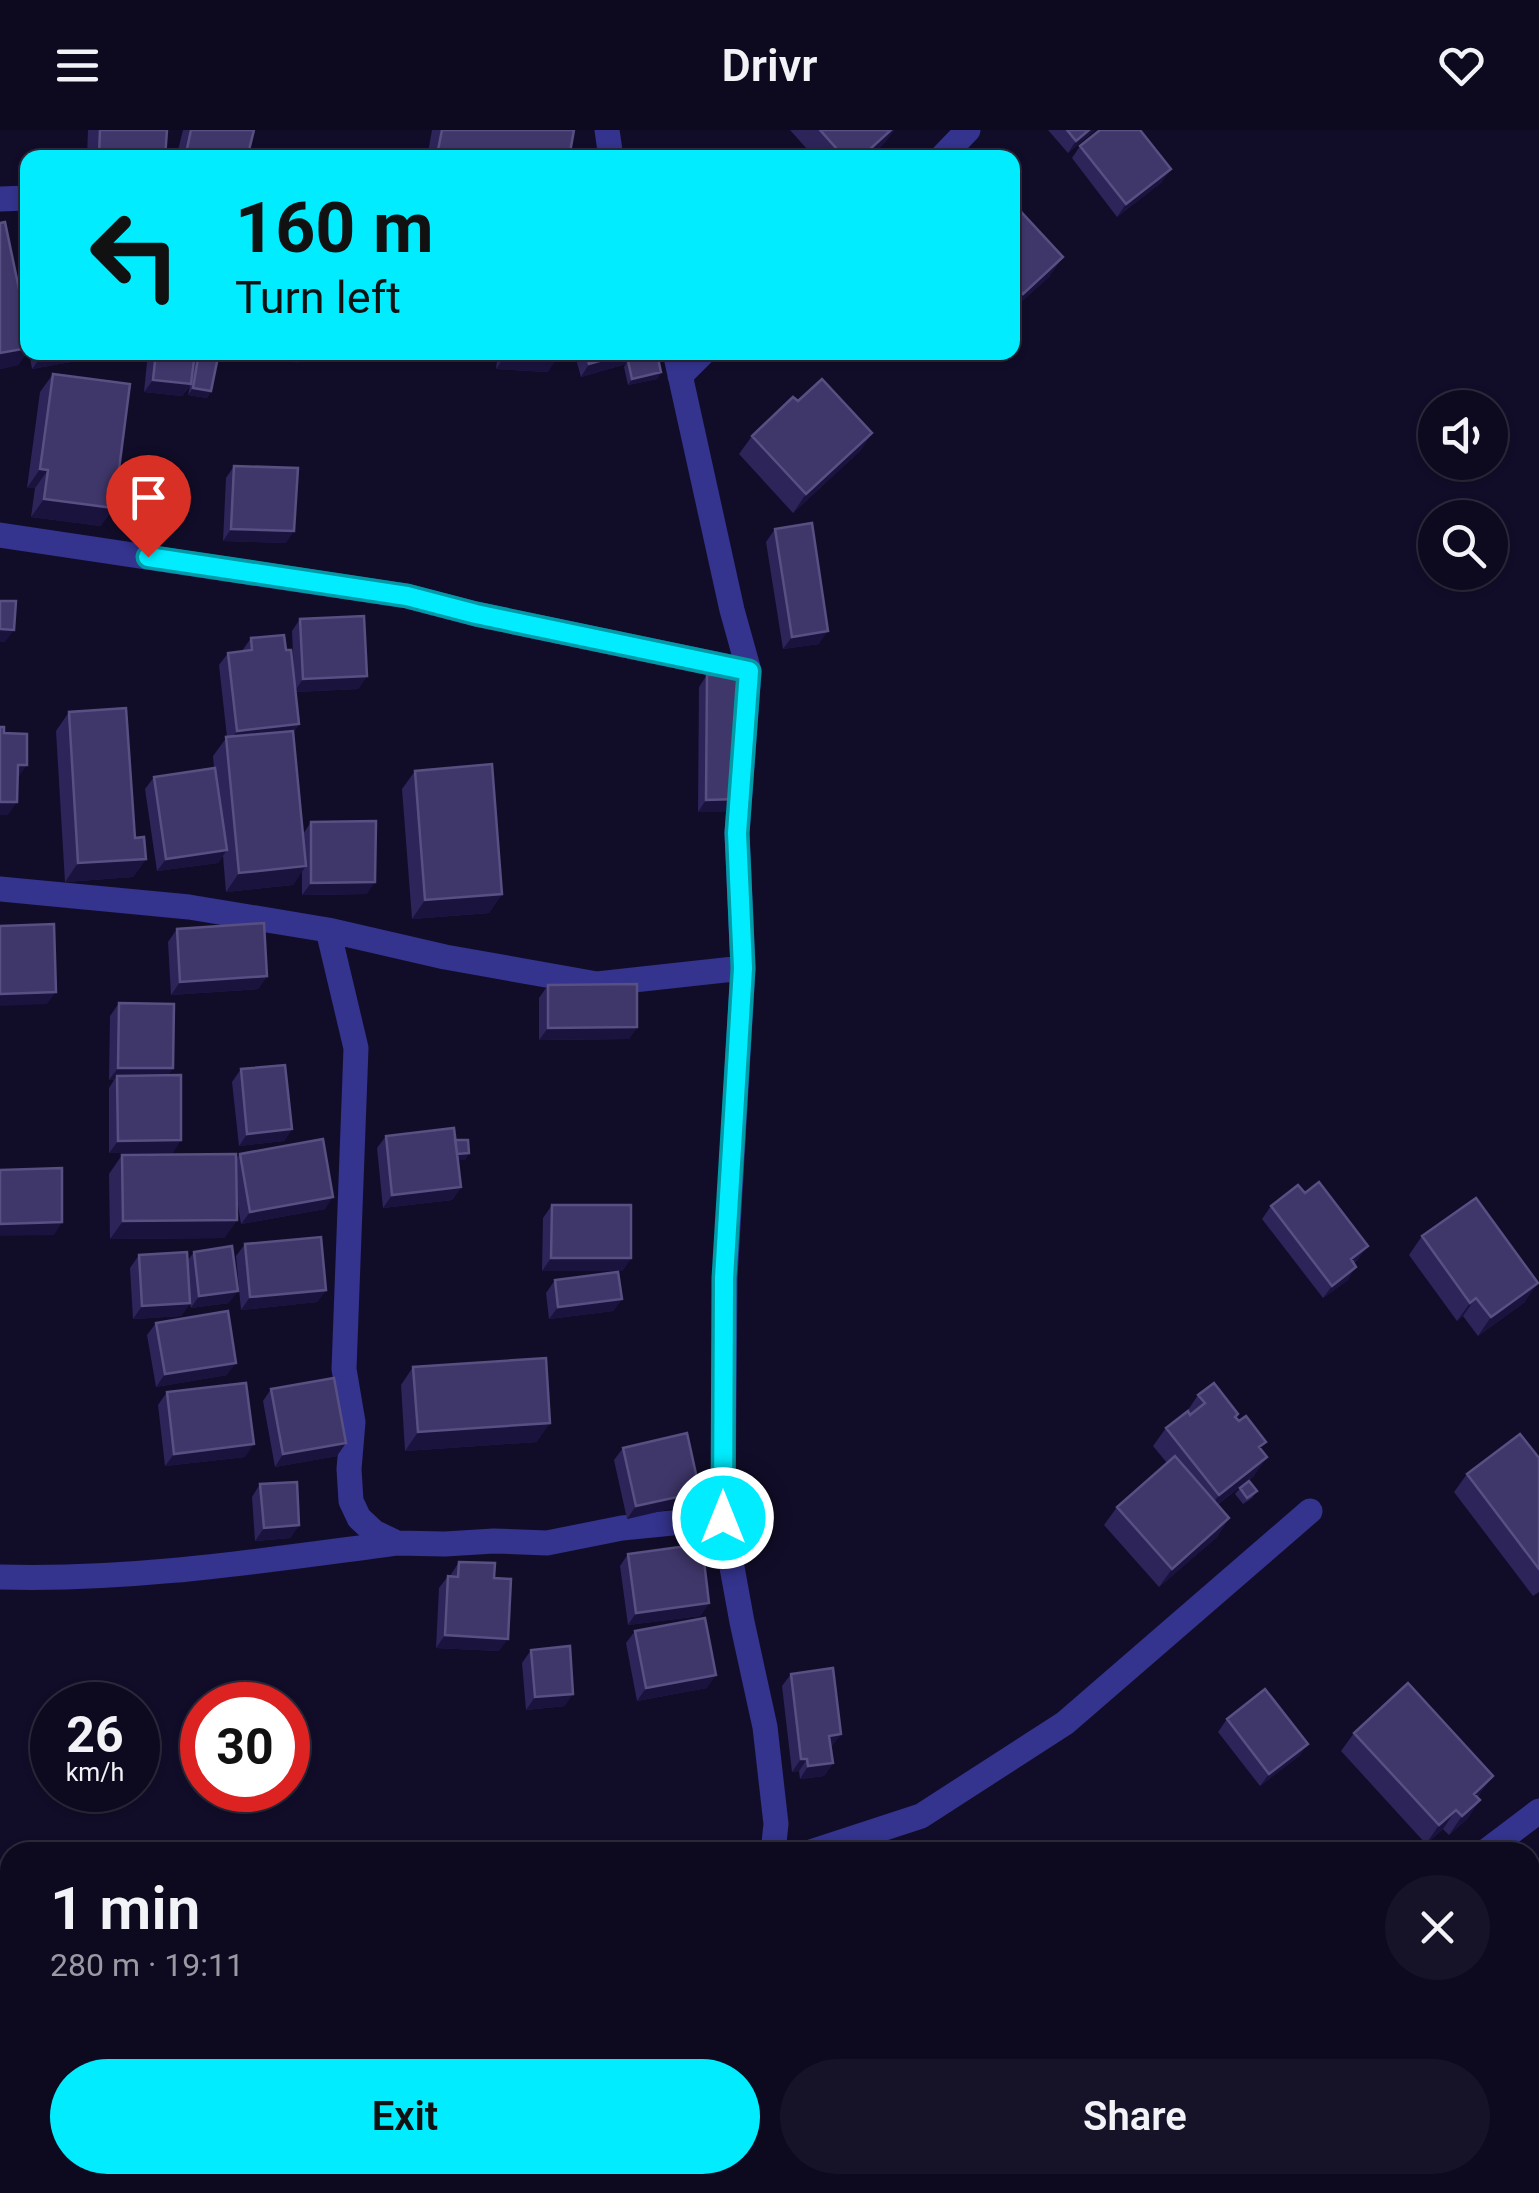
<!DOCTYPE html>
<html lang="en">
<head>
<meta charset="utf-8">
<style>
  body { margin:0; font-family:Roboto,sans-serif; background:#161328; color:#f1f3f6; height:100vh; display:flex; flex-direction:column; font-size:38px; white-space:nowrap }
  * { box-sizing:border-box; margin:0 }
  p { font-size:32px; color:#9a9aa4 }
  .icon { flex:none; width:55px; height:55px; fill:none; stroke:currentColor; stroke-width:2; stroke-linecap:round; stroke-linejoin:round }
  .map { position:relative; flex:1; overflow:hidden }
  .details { position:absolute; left:0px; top:1712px; width:1540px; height:352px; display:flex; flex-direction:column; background:#0d0a1f; border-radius:30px 30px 0 0; box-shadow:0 2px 8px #0004,0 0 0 2px #2d2b3d }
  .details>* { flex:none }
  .guide { position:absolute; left:20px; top:20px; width:1000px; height:210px; border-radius:20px; box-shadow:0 2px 8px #0004,0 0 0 2px #2d2b3d; background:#01edff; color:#111; overflow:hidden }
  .tools { position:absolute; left:1418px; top:260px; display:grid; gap:20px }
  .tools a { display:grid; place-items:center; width:90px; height:90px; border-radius:50%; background:#0d0a1f; box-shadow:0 2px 8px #0004,0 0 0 2px #2d2b3d; font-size:50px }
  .speed { position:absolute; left:30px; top:1552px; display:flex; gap:20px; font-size:50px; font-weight:700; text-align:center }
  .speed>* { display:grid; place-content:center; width:130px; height:130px; border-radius:50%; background:#0d0a1f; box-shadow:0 2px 8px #0004,0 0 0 2px #2d2b3d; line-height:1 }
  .speed small { font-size:25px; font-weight:400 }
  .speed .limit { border:15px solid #d22; background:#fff; color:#111 }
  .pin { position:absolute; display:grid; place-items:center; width:85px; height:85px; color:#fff; margin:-102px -42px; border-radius:50% 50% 50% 0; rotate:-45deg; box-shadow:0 0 10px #0007 }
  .pin .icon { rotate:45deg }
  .me { position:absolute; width:110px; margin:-55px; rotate:0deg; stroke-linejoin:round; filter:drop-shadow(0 0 8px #0008) }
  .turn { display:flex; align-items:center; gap:35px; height:210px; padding:0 50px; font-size:45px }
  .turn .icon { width:130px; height:130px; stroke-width:2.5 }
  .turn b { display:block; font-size:70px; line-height:85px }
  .round { display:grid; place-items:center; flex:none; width:105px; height:105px; border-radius:52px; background:#161328 }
  .headline { display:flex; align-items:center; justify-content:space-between; height:170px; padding:0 50px }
  h1 { font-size:60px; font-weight:600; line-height:75px }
  .cta { display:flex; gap:20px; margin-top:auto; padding:20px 50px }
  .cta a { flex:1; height:115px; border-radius:60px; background:#01edff; color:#111; font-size:40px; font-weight:600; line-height:115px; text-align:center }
  .cta a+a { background:#161328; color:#f1f3f6 }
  header { display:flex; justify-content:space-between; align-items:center; height:130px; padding:0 50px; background:#0d0a1f; font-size:45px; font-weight:600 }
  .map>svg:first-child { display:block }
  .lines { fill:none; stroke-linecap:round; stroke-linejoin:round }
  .minor { stroke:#34338d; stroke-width:25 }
  .wall { fill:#2d2459 }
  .shaded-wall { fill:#1a133e }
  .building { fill:#3f376a; stroke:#585082; stroke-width:2.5 }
  .route-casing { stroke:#019aa6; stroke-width:25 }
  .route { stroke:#01edff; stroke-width:18 }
</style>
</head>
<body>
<header><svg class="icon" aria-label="menu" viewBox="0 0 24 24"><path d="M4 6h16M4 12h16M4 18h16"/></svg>Drivr<svg class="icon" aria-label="heart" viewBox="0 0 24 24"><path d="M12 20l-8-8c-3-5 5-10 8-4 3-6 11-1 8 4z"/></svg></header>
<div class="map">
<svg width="1539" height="2063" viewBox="0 0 1539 2063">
  <rect width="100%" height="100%" fill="#110d29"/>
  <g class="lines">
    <!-- minor -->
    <path class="minor" d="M607 0 611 28
      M941 28 968 0
      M0 69 28 68
      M675 222 732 480 749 541 737 703 743 838 725 1148 723 1388 742 1492 765 1597 776 1694 773 1722
      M680 246 704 222
      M0 405 407 466 476 484 749 541
      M0 759 189 777 328 800 445 827 597 854 743 838
      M328 800 356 918 344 1239 353 1292 349 1339 351 1371 359 1388 374 1402 397 1413 445 1414 494 1411 547 1413 622 1398 723 1388
      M0 1447C133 1451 266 1430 397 1413
      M811 1722 921 1686 1065 1593 1310 1381
      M1485 1722 1539 1681
      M736 2063V2055
      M1053 2063 1062 2055"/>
  </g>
  <!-- wall -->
  <path class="wall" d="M88 0H167L165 28H87Z
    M183 0H254L247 28H176Z
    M432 0H574L569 28H427Z
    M790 0H894L886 11 873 24 875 28H815Z
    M1048 0H1095L1068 23Z
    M1080 16 1162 52 1117 87 1072 28Z
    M1012 72 1050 146 1012 180Z
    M0 93 17 150 25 138H28V221L18 235 0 239Z
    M29 222H82L76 231 32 239Z
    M148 222H195L193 237 196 222H219L211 261 207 268 188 265 190 256 182 266 144 262Z
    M498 222H557L548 242 496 239Z
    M574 222H639L634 229 661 242 657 249 628 255 624 237 626 234 581 247Z
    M53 244 101 396 31 387 35 358H27L40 262Z
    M798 271 872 303 860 321 793 383 739 324 752 306Z
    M234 336 286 413 223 411 226 348Z
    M775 399 819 514 783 519 766 412Z
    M300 489 367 546 358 559 295 562 299 594 293 603 303 704 311 692 367 764 302 765V741L293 755 226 762 223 726 218 733 157 741 145 659 154 647 214 638 213 626 227 607 219 535 228 523 242 521 251 508 286 520 294 545 292 501Z
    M707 545 738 669 729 682H698L699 557Z
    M69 582 146 729 133 747 65 752 56 601Z
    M415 641 502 764 489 783 412 789 402 659Z
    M177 799 267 846 258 859 171 865 168 812Z
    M548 855 637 897 629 909 539 910V868Z
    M119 873 173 938 168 945 173 1023H109V958L114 950H109L110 886Z
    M241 939 292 999 284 1011 239 1016 232 952Z
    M386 1006 455 1010 469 1023 465 1030H458L461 1057 452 1070 383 1078 377 1018Z
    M240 1024 325 1079 241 1094 237 1069V1090L224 1108 110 1109 109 1044 122 1025 236 1029Z
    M552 1075 631 1128 622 1141H542L543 1088Z
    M1271 1076 1359 1128 1354 1133 1348 1150 1323 1168 1262 1089Z
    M1422 1106 1525 1172 1478 1206 1463 1186 1457 1191 1409 1125Z
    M245 1114 326 1160 317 1172 241 1180 236 1126Z
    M194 1122 229 1173 191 1178 190 1173 181 1186 133 1189 130 1138 139 1125 188 1130Z
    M555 1150 622 1169 613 1181 549 1189 546 1163Z
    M156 1193 227 1245 156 1257 147 1205Z
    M413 1237 537 1312 405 1321 401 1255Z
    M271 1259 337 1326 275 1337 263 1271Z
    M167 1262 245 1327 165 1336 158 1275Z
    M1198 1265 1238 1284 1236 1287 1260 1319 1254 1346 1217 1375 1229 1388 1217 1407 1159 1457 1104 1395 1117 1377 1167 1333 1153 1316 1166 1298 1186 1283Z
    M623 1318 700 1362 691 1374 627 1389 614 1330Z
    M1539 1328V1462L1533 1466 1454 1362 1467 1344Z
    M260 1354 299 1395 290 1408 255 1411 252 1367Z
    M1240 1358 1257 1361 1252 1368 1243 1374 1235 1364Z
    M628 1424 709 1473 700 1486 628 1495 620 1436Z
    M459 1432 499 1521 436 1518 439 1458 448 1446H450Z
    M635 1501 707 1558 637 1571 626 1513Z
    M531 1520 565 1576 526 1580 522 1533Z
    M791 1544 841 1604 831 1617 833 1633 824 1646 800 1649 799 1641 792 1642 782 1556Z
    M1227 1589 1308 1614 1299 1626 1260 1656 1218 1602Z
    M1354 1603 1480 1664 1477 1667 1480 1670 1467 1689 1449 1705 1443 1699 1426 1714 1341 1621Z
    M1539 1993V2063H1531L1523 2055H1530V2001Z
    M426 2055H575L572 2063H424L423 2060Z
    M612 2055H646L647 2063H614Z
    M1377 2055H1498L1505 2063H1384Z"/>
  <!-- shaded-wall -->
  <path class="shaded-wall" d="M891 0H894L886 11 868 28 869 20Z
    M1089 0H1095L1068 23 1076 11Z
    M438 20 483 28H433Z
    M1171 39 1162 52 1117 87 1126 74Z
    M1063 127 1050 146 1012 180 1023 164Z
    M28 218V221L18 235 0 239V223Z
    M64 222H82L76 231 32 239 41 227Z
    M250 222H306L298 233 248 226Z
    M424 222H476L474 225Z
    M631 222H639L632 232 628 231 626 234 581 247 589 234Z
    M505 226 556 230 548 242 496 239Z
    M661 242 657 249 628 255 632 249Z
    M153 250 191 254 182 266 144 262Z
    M193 258 211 261 207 268 188 265Z
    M872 303 860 321 793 383 806 364Z
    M40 339 48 340 35 358H27Z
    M44 369 114 378 101 396 31 387Z
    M231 399 294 401 286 413 223 411Z
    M0 499 14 500 5 512H0Z
    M828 501 819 514 783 519 792 507Z
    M367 546 358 559 294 562 303 549Z
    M299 594 290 607 228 614 237 601Z
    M18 635H27L18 648Z
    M738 669 729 682H698L706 670Z
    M0 672H17L8 685H0Z
    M227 720 218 733 157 741 166 729Z
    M146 729 133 747 65 752 78 733Z
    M306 736 293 755 226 762 239 743Z
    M375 752 367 764 302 765 311 753Z
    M502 764 489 783 412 789 425 770Z
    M267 846 258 859 171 865 180 852Z
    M56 862 47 874 0 876V864Z
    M637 897 629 909 539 910 548 898Z
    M118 938H173L164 951 117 946 114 950H109Z
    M292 999 284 1011 239 1016 247 1004Z
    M181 1010 173 1023H109L118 1011Z
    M469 1023 465 1030 451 1031 455 1024Z
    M461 1057 452 1070 383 1078 392 1065Z
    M333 1067 325 1079 241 1094 250 1082Z
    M237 1090 224 1108 110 1109 123 1091Z
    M62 1092 54 1105 0 1106V1094Z
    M1368 1116 1359 1128 1342 1141 1351 1129Z
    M551 1128H631L622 1141H542Z
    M1356 1137 1348 1150 1323 1168 1332 1156Z
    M1538 1153 1525 1172 1478 1206 1491 1187Z
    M326 1160 317 1172 241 1180 250 1167Z
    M238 1161 229 1173 191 1178 199 1166Z
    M1476 1168 1463 1186 1457 1191 1470 1173Z
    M622 1169 613 1181 549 1189 558 1177Z
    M190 1173 181 1186 133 1189 142 1176Z
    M236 1233 227 1245 156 1257 165 1244Z
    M550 1293 537 1312 405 1321 418 1302Z
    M346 1313 337 1326 275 1337 283 1324Z
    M254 1314 245 1327 165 1336 174 1324Z
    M1267 1327 1254 1346 1206 1383 1219 1365Z
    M700 1362 691 1374 627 1389 636 1376Z
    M1229 1388 1217 1407 1159 1457 1172 1439Z
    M299 1395 290 1408 255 1411 264 1398Z
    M709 1473 700 1486 628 1495 636 1483Z
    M445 1505 508 1509 499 1521 436 1518Z
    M716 1545 707 1558 637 1571 646 1558Z
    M573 1564 565 1576 526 1580 535 1567Z
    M841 1604 832 1616 820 1618 829 1606Z
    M1308 1614 1299 1626 1260 1656 1269 1644Z
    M801 1629H807L799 1641 792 1642Z
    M833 1633 824 1646 800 1649 808 1636Z
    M1493 1646 1480 1664 1461 1682 1474 1664Z
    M1480 1670 1467 1689 1449 1705 1462 1686Z
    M1456 1680 1443 1699 1426 1714 1439 1695Z
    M1539 1986V1991L1530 1999V1994Z"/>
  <!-- building -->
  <path class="building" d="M100 0H167L165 28 99 26Z
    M191 0H254L247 28H185Z
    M442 0H574L569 28H483L438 20Z
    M820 0H891L869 20 876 27 875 28H845Z
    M1067 0H1089L1076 11Z
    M1100 0H1140L1171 39 1126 74 1080 16Z
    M1012 72 1063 127 1023 164 1012 153Z
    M5 92 28 202V218L0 223V93Z
    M40 222H64L41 227Z
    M156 222H195L191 254 153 250Z
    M199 222H219L211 261 193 258Z
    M506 222H557L556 230 505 226Z
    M586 222H631L589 234Z
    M657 224 661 242 632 249 628 231Z
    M53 244 130 254 114 378 44 369 48 340 40 339Z
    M822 249 872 303 806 364 752 306 793 267 798 271Z
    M234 336 298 338 294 401 231 399Z
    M812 393 828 501 792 507 775 399Z
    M0 471H16L14 500 0 499Z
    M364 486 367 546 303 549 300 489Z
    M284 505 286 520H291L299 594 237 601 228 523 252 520 251 508Z
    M707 545H738V669L706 670Z
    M126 578 135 708 144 707 146 729 78 733 69 582Z
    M0 597H4V603L27 604V635H18L17 672H0Z
    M293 601 306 736 239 743 226 607Z
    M492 634 502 764 425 770 415 641Z
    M215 638 227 720 166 729 154 647Z
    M376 691 375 752 311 753V692Z
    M264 793 267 846 180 852 177 799Z
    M54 794 56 862 0 864V796Z
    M637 854V897L548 898V855Z
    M119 873 174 874 173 938H118Z
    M285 935 292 999 247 1004 241 939Z
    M181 945V1010L118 1011 117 946Z
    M454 998 461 1057 392 1065 386 1006Z
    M323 1009 333 1067 250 1082 240 1024Z
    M455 1010H468L469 1023 457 1024Z
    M236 1024 237 1090 123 1091 122 1025Z
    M62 1038V1092L0 1094V1040Z
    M1319 1052 1368 1116 1351 1129 1356 1137 1332 1156 1271 1076 1298 1055 1305 1063Z
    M1476 1068 1538 1153 1491 1187 1476 1168 1470 1173 1422 1106Z
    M552 1075H631V1128H551Z
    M321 1107 326 1160 250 1167 245 1114Z
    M232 1116 238 1161 199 1166 194 1122Z
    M187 1122 190 1173 142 1176 139 1125Z
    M618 1142 622 1169 558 1177 555 1150Z
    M228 1181 236 1233 165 1244 156 1193Z
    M546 1228 550 1293 418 1302 413 1237Z
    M334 1248 346 1313 283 1324 271 1259Z
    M246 1253 254 1314 174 1324 167 1262Z
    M1214 1253 1238 1284 1235 1287 1239 1291 1246 1286 1266 1312 1259 1317 1267 1327 1219 1365 1166 1298 1188 1281 1190 1285 1205 1273 1198 1265Z
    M687 1303 700 1362 636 1376 623 1318Z
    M1520 1304 1539 1328V1439L1467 1344Z
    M1175 1326 1229 1388 1172 1439 1117 1377Z
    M1249 1351 1257 1361 1247 1368 1240 1358Z
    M297 1352 299 1395 264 1398 260 1354Z
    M702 1414 709 1473 636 1483 628 1424Z
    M459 1432 495 1433 494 1448 511 1449 508 1509 445 1505 448 1446 458 1447Z
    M705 1488 716 1545 646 1558 635 1501Z
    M570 1516 573 1564 535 1567 531 1520Z
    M833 1538 841 1604 829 1606 833 1633 808 1636 807 1629H801L791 1544Z
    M1408 1553 1493 1646 1474 1664 1480 1670 1462 1686 1456 1680 1439 1695 1354 1603Z
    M1265 1559 1308 1614 1269 1644 1227 1589Z
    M1530 1952 1539 1962V1986L1530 1994Z
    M1539 1993V2050L1530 2040V2001Z
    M435 2055H478L482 2063H438Z
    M493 2055H575L576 2057 567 2063H498Z
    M618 2055H646L647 2063H619Z
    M1405 2055H1498L1505 2063H1412Z"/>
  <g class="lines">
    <defs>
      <path id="route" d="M148 427 407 466 476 484 749 541 737 703 743 838 724 1148 723 1388"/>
    </defs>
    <!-- route casing -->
    <use href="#route" class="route-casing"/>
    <!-- route -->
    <use href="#route" class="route"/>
  </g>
</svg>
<div class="tools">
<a><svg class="icon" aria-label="sound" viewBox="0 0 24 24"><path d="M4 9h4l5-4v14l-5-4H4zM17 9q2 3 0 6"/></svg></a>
<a><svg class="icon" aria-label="search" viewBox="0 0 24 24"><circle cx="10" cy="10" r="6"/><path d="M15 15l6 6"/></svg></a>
</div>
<div class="speed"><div>26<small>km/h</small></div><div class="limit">30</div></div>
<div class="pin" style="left:148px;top:427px;background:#d93025"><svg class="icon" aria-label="arrive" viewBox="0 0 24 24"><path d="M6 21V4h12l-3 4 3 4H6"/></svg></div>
<svg class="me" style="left:723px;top:1388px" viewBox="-20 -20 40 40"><circle r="17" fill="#01edff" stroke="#fff" stroke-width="3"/><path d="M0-11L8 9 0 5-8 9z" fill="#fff"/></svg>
<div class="guide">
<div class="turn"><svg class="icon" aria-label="left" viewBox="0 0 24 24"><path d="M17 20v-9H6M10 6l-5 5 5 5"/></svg><div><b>160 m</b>Turn left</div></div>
</div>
<section class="details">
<div class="headline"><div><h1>1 min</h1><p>280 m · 19:11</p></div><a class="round"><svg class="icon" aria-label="close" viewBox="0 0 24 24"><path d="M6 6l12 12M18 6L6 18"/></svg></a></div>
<div class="cta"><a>Exit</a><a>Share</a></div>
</section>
</div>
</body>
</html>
